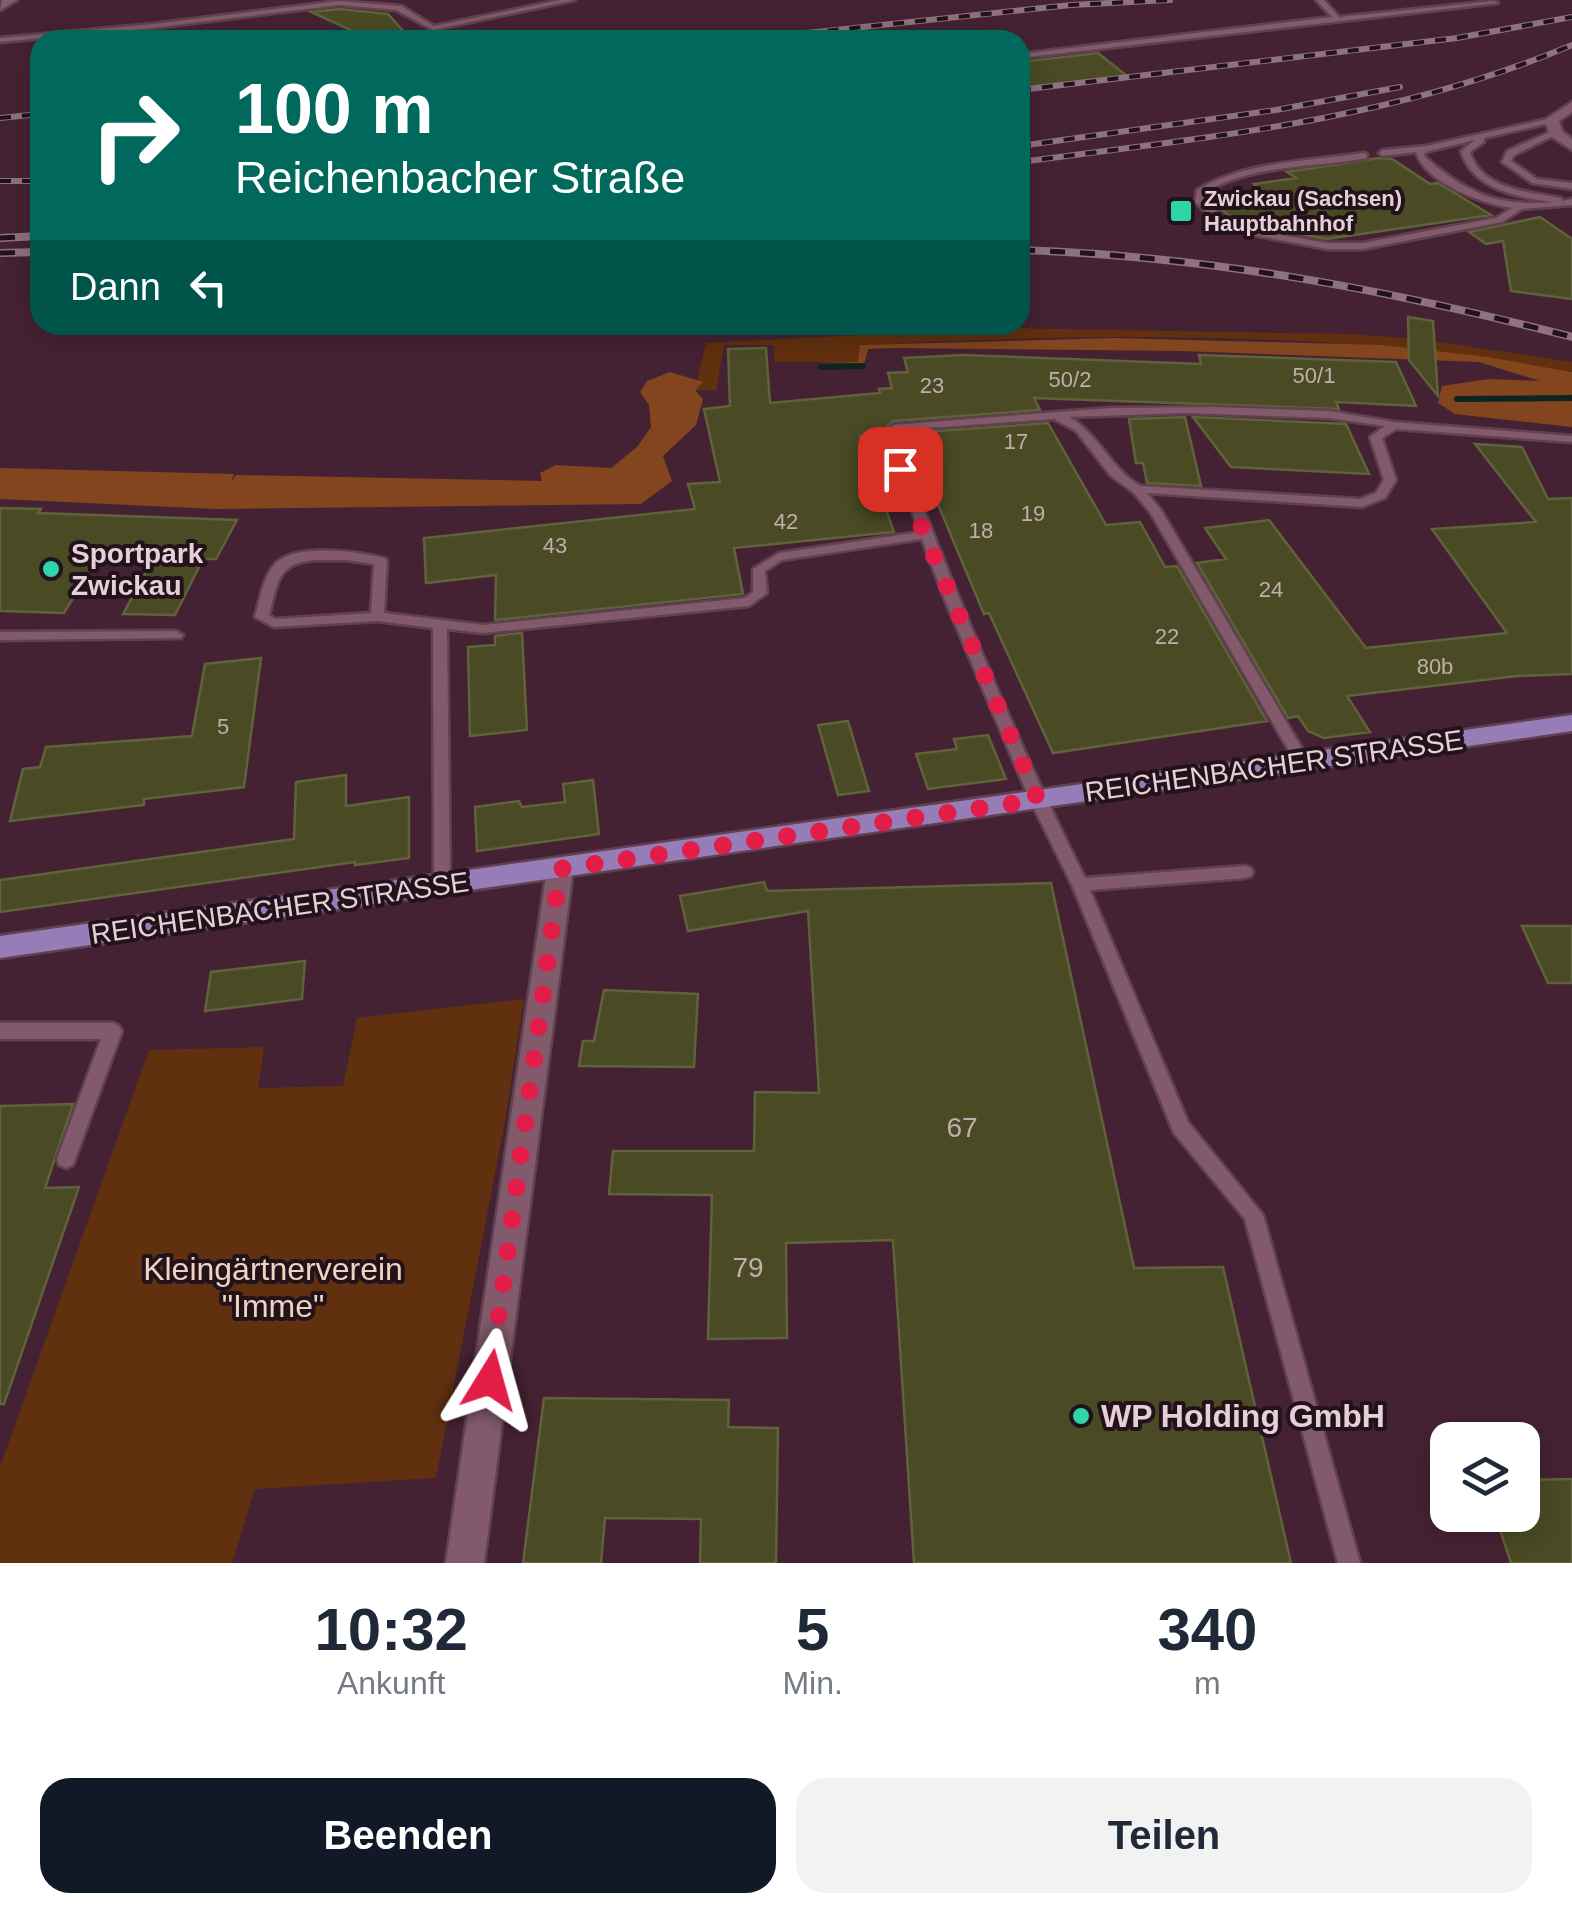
<!DOCTYPE html>
<html lang="de">
<head>
<meta charset="utf-8">
<style>
  body { margin:0; font-family:Arial,sans-serif; background:#f2f2f3; color:#1f2937; height:100vh; display:flex; flex-direction:column; font-size:38px; white-space:nowrap }
  * { box-sizing:border-box; margin:0 }
  p { font-size:32px; color:#747a83 }
  .icon { flex:none; width:55px; height:55px; fill:none; stroke:currentColor; stroke-width:2; stroke-linecap:round; stroke-linejoin:round }
  .map { position:relative; height:1563px; overflow:hidden }
  .details { display:flex; flex-direction:column; background:#fff; flex:1 }
  .details>* { flex:none }
  .top-card { position:absolute; left:30px; top:30px; width:1000px; height:305px; border-radius:30px; box-shadow:0 5px 25px #0003; background:#00695c; color:#fff; overflow:hidden }
  .tools { position:absolute; left:1430px; top:1422px; display:grid; gap:20px }
  .tools a { display:grid; place-items:center; width:110px; height:110px; border-radius:20px; background:#fff; box-shadow:0 5px 25px #0003; font-size:50px }
  .pin { position:absolute; display:grid; place-items:center; width:85px; height:85px; color:#fff; margin:-42px; border-radius:20px; box-shadow:0 5px 15px #0006 }
  .me { position:absolute; width:110px; margin:-55px; rotate:8deg; stroke-linejoin:round; filter:drop-shadow(0 0 8px #0008) }
  .turn { display:flex; align-items:center; gap:35px; height:210px; padding:0 40px; font-size:45px }
  .turn .icon { width:130px; height:130px; stroke-width:2.5 }
  .turn b { display:block; font-size:70px; line-height:85px }
  .then { display:flex; align-items:center; height:95px; padding:0 40px; background:#0003; gap:20px; font-size:38px }
  .eta { display:flex; justify-content:space-evenly; align-items:center; height:170px; text-align:center }
  .eta b { font-size:60px; font-weight:800; line-height:70px }
  .primary-button { display:flex; gap:20px; margin-top:auto; padding:20px 40px }
  .primary-button a { flex:1; height:115px; border-radius:30px; background:#111827; color:#fff; font-size:40px; font-weight:800; line-height:115px; text-align:center }
  .primary-button a+a { background:#f2f2f3; color:#1f2937 }
  .map>svg:first-child { display:block }
  .green { fill:#61300e }
  .forest { fill:#83451d }
  .lines { fill:none; stroke-linecap:round; stroke-linejoin:round }
  .stream { stroke:#0d251e; stroke-width:6 }
  .building { fill:#4a4b24; stroke:#60623a; stroke-width:2.5 }
  .service-casing { stroke:#5f4150; stroke-width:5 }
  .minor-casing { stroke:#5f4150; stroke-width:5 }
  .primary-casing { stroke:#5f4150; stroke-width:5 }
  .service { fill:#825a6c; fill-rule:evenodd }
  .minor { fill:#825a6c; fill-rule:evenodd }
  .primary { fill:#967db8; fill-rule:evenodd }
  .rail-far1-casing { stroke:#8f717f; stroke-width:6 }
  .rail-casing { stroke:#8f717f; stroke-width:8 }
  .rail-far1 { stroke:#221219; stroke-width:4; stroke-dasharray:11; stroke-linecap:butt }
  .rail { stroke:#221219; stroke-width:5; stroke-dasharray:15; stroke-linecap:butt }
  .route { stroke:#e11d48; stroke-width:18; stroke-dasharray:0 32.4 }
  .poi-dot { fill:#2ed4aa; stroke:#221219; stroke-width:4 }
  .labels { text-anchor:middle; dominant-baseline:central; stroke-width:8; stroke-linejoin:round; paint-order:stroke }
  .far-poi-label { font-size:22px; font-weight:bold; fill:#e6cfd8; stroke:#221219; text-anchor:start }
  .number-label { font-size:22px; fill:#bfaeab }
  .poi-label { font-size:28px; font-weight:bold; fill:#e6cfd8; stroke:#221219; text-anchor:start }
  .street-label { font-size:28px; fill:#e6cfd8; stroke:#221219 }
  .near-number-label { font-size:28px; fill:#bfaeab }
  .near-park-label { font-size:32px; fill:#efd2c2; stroke:#221219 }
  .near-poi-label { font-size:32px; font-weight:bold; fill:#e6cfd8; stroke:#221219; text-anchor:start }
</style>
</head>
<body>
<div class="map">
<svg width="1572" height="1563" viewBox="0 0 1572 1563">
  <rect width="100%" height="100%" fill="#452233"/>
  <!-- green -->
  <path class="green" d="M995 328 1350 334 1419 339 1572 362V372C1338 329 1098 333 860 345L859 362H774V345H724L716 391 695 390 706 343Z
    M524 999 504 1127 436 1478 255 1489 232 1563H0V1467L149 1050 264 1047 258 1088 343 1086 357 1018Z"/>
  <!-- forest -->
  <path class="forest" d="M1114 338 1382 345 1488 357 1572 372V427L1455 414 1438 403 1442 386 1489 379 1540 381 1479 362 1181 351 890 348 868 349 864 364 816 363 858 362 860 345Z
    M670 372 703 382 695 390 703 399 696 425 663 456 672 481 641 504 217 509 0 499V468L234 474 231 482 236 475 542 481 540 473 556 465 611 468 637 447 651 427 649 405 640 392 647 381Z"/>
  <g class="lines">
    <!-- stream -->
    <path class="stream" d="M821 367 863 366
      M1457 399 1572 398"/>
  </g>
  <!-- building -->
  <path class="building" d="M339 9 388 14 405 33 370 39 311 12Z
    M1098 53 1127 76 1020 88V62Z
    M1379 158 1392 159 1430 184 1438 183 1491 215 1327 239 1238 223 1212 202 1266 194 1254 184 1296 178 1287 172Z
    M1540 217 1572 239V299L1511 291 1503 241 1486 244 1469 232Z
    M1408 317 1433 321 1438 396 1409 360Z
    M766 348 770 403 880 393 879 389 892 388 888 373 908 372 904 358 963 355 1201 364 1199 355 1396 362 1416 406 1336 402 1339 409 1034 398 1040 410 893 421 880 434 860 436 894 532 734 548 743 594 495 620 496 575 426 583 424 538 695 509 688 484 720 482 704 409 730 406 728 349Z
    M1185 417 1201 486 1147 483 1143 463H1136L1129 419Z
    M1193 417 1346 424 1369 474 1231 467Z
    M1048 423 1106 525 1140 522 1165 567 1177 566 1267 721 1053 753 989 613 984 614 908 433Z
    M1475 444 1522 447 1548 499 1572 498V674L1517 676 1347 696 1370 732 1324 738 1308 731 1298 716 1288 718 1197 563 1226 559 1205 528 1269 520 1366 648 1507 633 1432 529 1536 522Z
    M0 508 41 509 38 513 237 520 216 559H203L175 615 123 614 154 557 100 554 64 613 0 611Z
    M522 633 527 730 470 736 468 647 495 645V636Z
    M261 658 244 787 144 799V805L10 821 23 769 40 767 46 747 192 736 205 664Z
    M848 721 869 791 838 795 818 725Z
    M988 735 1006 779 928 789 916 754 957 749 954 739Z
    M346 775V806L409 797V858L355 865V862L0 912V880L294 839 296 782Z
    M593 780 599 834 477 851 475 807 519 801 522 807 565 802 563 784Z
    M764 882 767 891 1051 883 1134 1268 1223 1267 1291 1563H914L893 1240 786 1243 787 1338 708 1339 712 1195 609 1194 613 1151H754L755 1092 819 1093 808 911 688 931 680 896Z
    M1522 926H1572V983H1548Z
    M305 961 302 999 205 1011 211 972Z
    M604 990 698 994 694 1067 579 1066 583 1041H594Z
    M73 1104 45 1188 79 1187 4 1404H0V1106Z
    M544 1398 729 1400 728 1427 778 1428 776 1563H700L701 1519 605 1518 601 1563H523Z
    M1572 1479V1563H1511L1495 1515H1522V1480Z"/>
  <g class="lines">
    <defs>
      <path id="service" d="M561 0H575L433 30 396 10 339 5 153 28 0 42V38L153 24 339 1 401 6 434 26Z
        M1316 0H1324L1339 17 1494 1 1498 3 1020 58V54L1332 17Z
        M1552 118H1555V122L1484 138V142L1470 152C1481 189 1528 192 1561 198L1562 201 1572 199V205L1522 209 1502 222 1363 249H1327L1227 230 1195 202 1197 190C1245 161 1310 161 1364 153L1367 154V158C1314 168 1251 164 1204 193L1205 201 1233 226 1327 243H1363L1496 218 1512 208C1483 204 1425 183 1416 152L1383 156 1379 153 1383 150 1426 146ZM1475 140 1461 151C1472 189 1517 197 1552 202 1498 207 1466 193 1425 157L1424 154 1429 151Z
        M1552 131 1559 133 1514 155 1511 161 1537 179 1572 183V189L1532 183 1502 162 1507 151Z
        M1211 407 1329 411 1394 422 1572 436V442L1396 429 1382 438 1396 480 1385 498 1362 507 1147 493 1161 510 1310 762 1303 767 1298 766 1150 512 1133 492 1110 475 1076 431 1054 419 900 430 895 436C953 586 1013 735 1085 878L1245 866 1251 868 1253 872 1251 876 1245 878 1090 890 1188 1122 1263 1215 1360 1563H1338L1245 1219 1174 1133 1072 885 1030 800 945 600 922 539 782 560 765 571 767 593 749 606 483 633 447 629 450 885 448 889H436L434 885 433 628 377 621 274 627 255 617C260 600 263 577 275 564 295 543 360 551 386 559L387 562 384 613 483 625 745 598 753 592V569L779 553 920 532 883 436 893 425 1110 408ZM1186 413 1329 418 1385 426 1370 437 1384 480 1376 493 1360 499 1140 486C1110 468 1099 434 1069 417ZM314 560H346L374 564 371 613 276 619 269 615C278 583 276 564 314 560Z
        M176 631 183 635 181 638 0 640V632Z
        M0 1023H113L119 1026 122 1031 73 1165 66 1168 59 1165 57 1159 101 1039H0Z"/>
      <path id="minor" d="M2 0H17L0 10Z
        M1572 102V112L1559 121 1562 131 1572 139V150L1550 136 1545 120Z
        M560 859 569 862 573 869 484 1563H446L547 869 551 862Z"/>
      <path id="primary" d="M1572 715V731L0 958V936Z"/>
    </defs>
    <!-- service casing -->
    <use href="#service" class="service-casing"/>
    <!-- minor casing -->
    <use href="#minor" class="minor-casing"/>
    <!-- primary casing -->
    <use href="#primary" class="primary-casing"/>
    <!-- service -->
    <use href="#service" class="service"/>
    <!-- minor -->
    <use href="#minor" class="minor"/>
    <!-- primary -->
    <use href="#primary" class="primary"/>
    <defs>
      <path id="rail-far1" d="M740 40 1071 5 1170 0
        M1020 90 1457 38 1572 17
        M0 118 40 114
        M1020 146 1276 110 1400 87
        M1020 162C1211 137 1393 120 1572 45
        M0 181H40"/>
      <path id="rail" d="M0 238 40 236
        M1020 250C1209 256 1390 290 1572 337
        M0 253 40 252"/>
    </defs>
    <!-- rail-far1 casing -->
    <use href="#rail-far1" class="rail-far1-casing"/>
    <!-- rail casing -->
    <use href="#rail" class="rail-casing"/>
    <!-- rail-far1 -->
    <use href="#rail-far1" class="rail-far1"/>
    <!-- rail -->
    <use href="#rail" class="rail"/>
  </g>
  <g class="lines">
    <!-- route -->
    <path class="route" d="M490 1380 560 869 1038 800 925 535 900 469"/>
  </g>
  <!-- markers -->
  <g class="poi-dot">
    <rect x="1169" y="199" width="24" height="24" rx="5"/>
    <circle cx="51" cy="569" r="10"/>
    <circle cx="1081" cy="1416" r="10"/>
  </g>
  <g class="labels">
    <!-- far-poi labels -->
    <g class="far-poi-label">
      <text x="1204" y="198">Zwickau (Sachsen)<tspan x="1204" dy="25">Hauptbahnhof</tspan></text>
    </g>
    <!-- number labels -->
    <g class="number-label">
      <text x="1314" y="375">50/1</text>
      <text x="1070" y="379">50/2</text>
      <text x="932" y="385">23</text>
      <text x="1016" y="441">17</text>
      <text x="1033" y="513">19</text>
      <text x="786" y="521">42</text>
      <text x="981" y="530">18</text>
      <text x="555" y="545">43</text>
      <text x="1271" y="589">24</text>
      <text x="1167" y="636">22</text>
      <text x="1435" y="666">80b</text>
      <text x="223" y="726">5</text>
    </g>
    <!-- poi labels -->
    <g class="poi-label">
      <text x="71" y="553">Sportpark<tspan x="71" dy="32">Zwickau</tspan></text>
    </g>
    <!-- street labels -->
    <g class="street-label">
      <text transform="translate(1274 766) rotate(-8)">REICHENBACHER STRASSE</text>
      <text transform="translate(280 908) rotate(-8)">REICHENBACHER STRASSE</text>
    </g>
    <!-- near-number labels -->
    <g class="near-number-label">
      <text x="962" y="1127">67</text>
      <text x="748" y="1267">79</text>
    </g>
    <!-- near-park labels -->
    <g class="near-park-label">
      <text x="273" y="1269">Kleingärtnerverein<tspan x="273" dy="37">"Imme"</tspan></text>
    </g>
    <!-- near-poi labels -->
    <g class="near-poi-label">
      <text x="1101" y="1416">WP Holding GmbH</text>
    </g>
  </g>
</svg>
<div class="tools">
<a><svg class="icon" aria-label="layers" viewBox="0 0 24 24"><path d="M12 4l9 5-9 5-9-5zM3 14l9 5 9-5"/></svg></a>
</div>
<div class="pin" style="left:900px;top:469px;background:#d93025"><svg class="icon" aria-label="arrive" viewBox="0 0 24 24"><path d="M6 21V4h12l-3 4 3 4H6"/></svg></div>
<svg class="me" style="left:490px;top:1380px" viewBox="-20 -20 40 40"><path d="M0-17L14 15 0 8-14 15z" fill="#e11d48" stroke="#fff" stroke-width="4"/></svg>
<div class="top-card">
<div class="turn"><svg class="icon" aria-label="right" viewBox="0 0 24 24"><path d="M7 20v-9h11M14 6l5 5-5 5"/></svg><div><b>100 m</b>Reichenbacher Straße</div></div>
<div class="then">Dann<svg class="icon" aria-label="left" viewBox="0 0 24 24"><path d="M17 20v-9H6M10 6l-5 5 5 5"/></svg></div>
</div>
</div>
<section class="details">
<div class="eta">
<div><b>10:32</b><p>Ankunft</p></div>
<div><b>5</b><p>Min.</p></div>
<div><b>340</b><p>m</p></div>
</div>
<div class="primary-button"><a>Beenden</a><a>Teilen</a></div>
</section>
</body>
</html>
